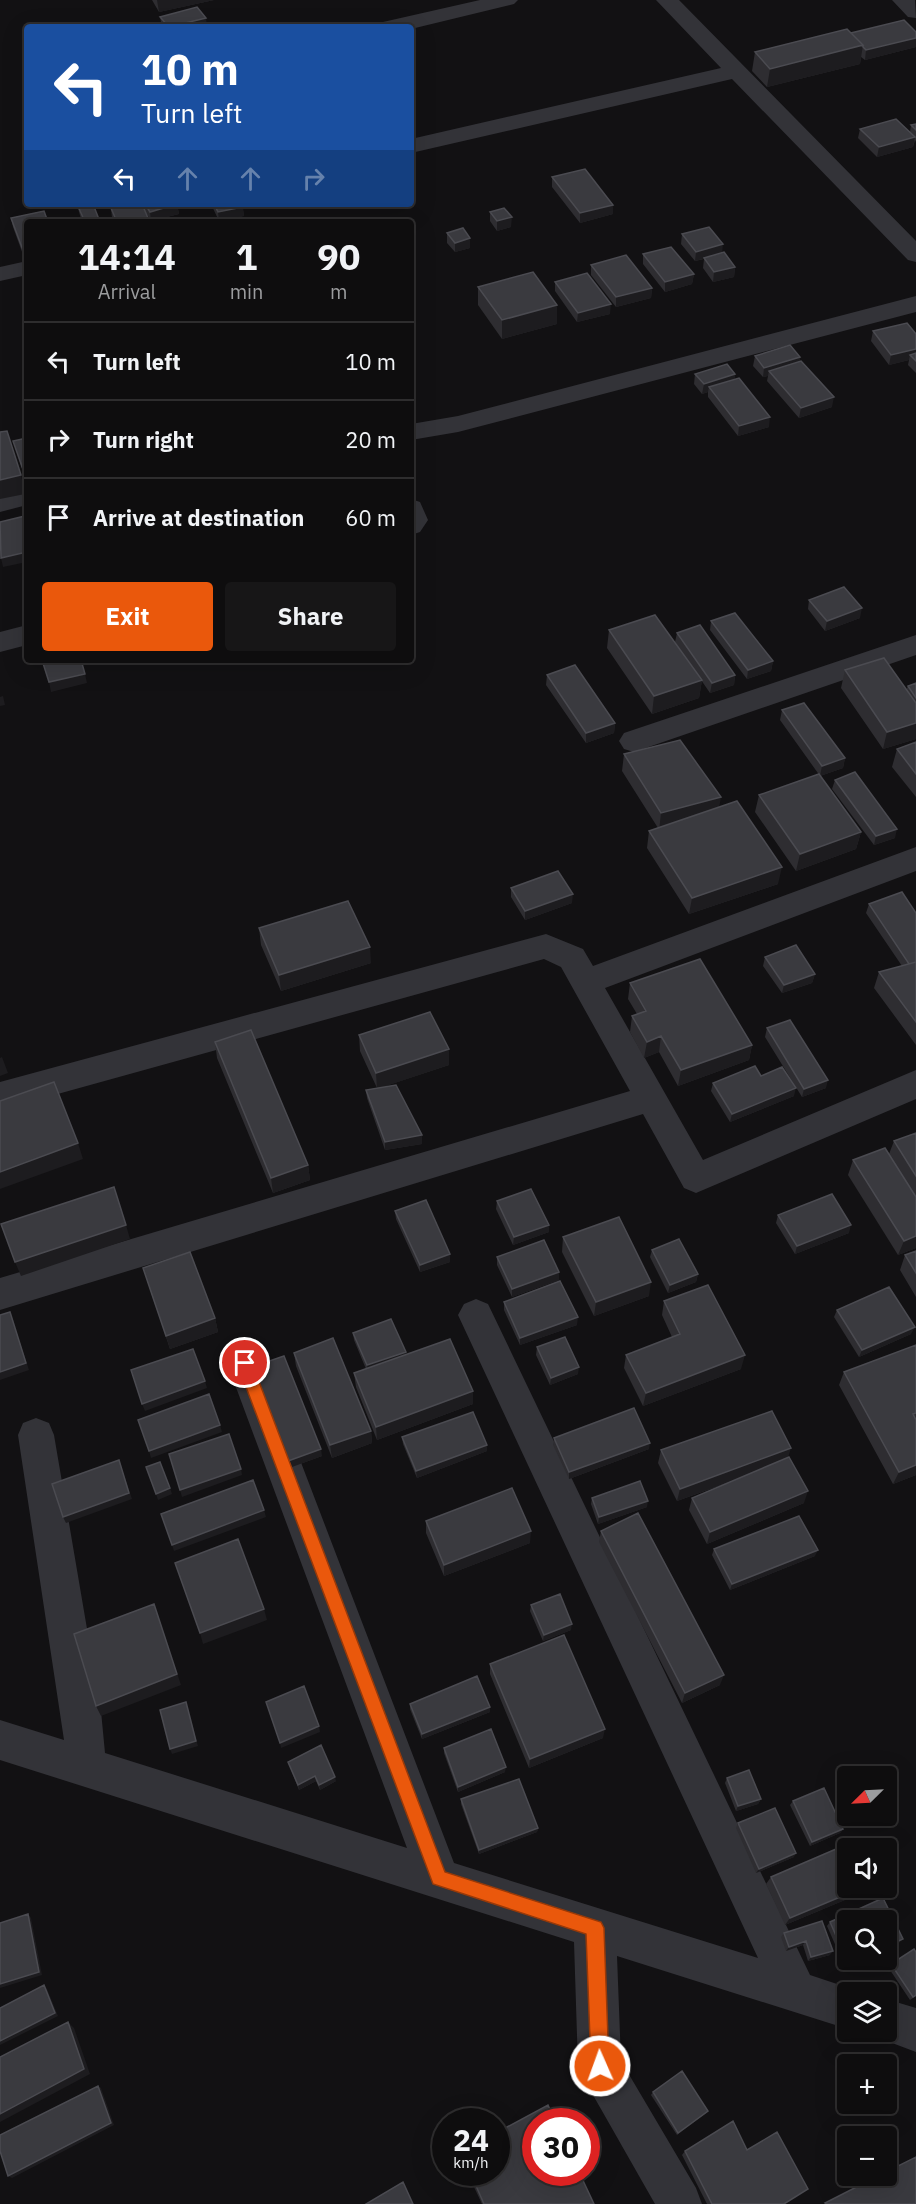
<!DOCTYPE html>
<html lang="en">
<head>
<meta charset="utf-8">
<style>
  body { margin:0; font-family:"IBM Plex Sans",sans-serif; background:#171617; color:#f1f3f6; height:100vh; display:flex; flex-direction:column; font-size:22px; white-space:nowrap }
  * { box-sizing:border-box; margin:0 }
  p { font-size:20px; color:#9b9c9e }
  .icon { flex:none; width:33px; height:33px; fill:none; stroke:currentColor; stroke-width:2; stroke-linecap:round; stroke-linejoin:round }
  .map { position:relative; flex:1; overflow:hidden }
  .details { position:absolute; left:24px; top:219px; width:390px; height:444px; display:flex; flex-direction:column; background:#0e0d0e; border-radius:6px; box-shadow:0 6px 24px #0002,0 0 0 2px #2e2d2e }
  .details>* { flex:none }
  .guide { position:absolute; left:24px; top:24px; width:390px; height:183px; border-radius:6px; box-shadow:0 6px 24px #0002,0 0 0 2px #2e2d2e; background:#1a4fa0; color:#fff; overflow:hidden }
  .needle { width:39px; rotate:246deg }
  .tools { position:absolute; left:837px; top:1766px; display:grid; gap:12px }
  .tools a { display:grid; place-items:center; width:60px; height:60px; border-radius:6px; background:#0e0d0e; box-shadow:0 6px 24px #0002,0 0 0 2px #2e2d2e; font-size:30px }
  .speed { position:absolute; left:432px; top:2108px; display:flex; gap:12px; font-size:30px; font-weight:700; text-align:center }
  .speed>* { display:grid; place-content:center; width:78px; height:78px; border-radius:50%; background:#0e0d0e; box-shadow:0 6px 24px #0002,0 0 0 2px #2e2d2e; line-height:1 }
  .speed small { font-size:15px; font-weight:400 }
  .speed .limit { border:9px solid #d22; background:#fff; color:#111 }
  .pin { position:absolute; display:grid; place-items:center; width:51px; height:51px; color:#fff; margin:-26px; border:3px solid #fff; border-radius:50%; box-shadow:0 2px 6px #0007 }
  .me { position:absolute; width:66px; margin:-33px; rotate:358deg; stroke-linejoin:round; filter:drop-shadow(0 0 4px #0008) }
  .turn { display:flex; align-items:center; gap:21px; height:126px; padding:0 18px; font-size:27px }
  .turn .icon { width:78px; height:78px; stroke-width:2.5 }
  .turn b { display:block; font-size:42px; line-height:51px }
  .lanes { display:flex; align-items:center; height:57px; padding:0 18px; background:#0003; justify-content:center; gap:30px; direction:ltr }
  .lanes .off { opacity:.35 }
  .eta { display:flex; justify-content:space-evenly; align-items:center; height:102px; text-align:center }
  .eta b { font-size:36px; font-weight:800; line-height:42px }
  .button { display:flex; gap:12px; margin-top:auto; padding:12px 18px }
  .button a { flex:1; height:69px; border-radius:6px; background:#ea580c; color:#fff; font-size:24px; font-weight:800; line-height:69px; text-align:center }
  .button a+a { background:#171617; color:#f1f3f6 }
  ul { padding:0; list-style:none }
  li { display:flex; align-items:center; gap:18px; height:78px; padding:0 18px; border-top:2px solid #2e2d2e }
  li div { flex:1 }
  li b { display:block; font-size:22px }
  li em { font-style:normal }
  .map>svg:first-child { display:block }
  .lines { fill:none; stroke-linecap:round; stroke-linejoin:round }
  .minor { fill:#333338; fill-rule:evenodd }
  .wall { fill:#2e2d31 }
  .shaded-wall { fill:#1d1c1f }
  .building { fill:#3a3a3f; stroke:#4b4b51; stroke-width:1.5 }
  .route { fill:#ea580c; stroke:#983908; stroke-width:1.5 }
</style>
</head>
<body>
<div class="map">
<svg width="916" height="2204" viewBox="0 0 916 2204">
  <rect width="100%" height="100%" fill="#121113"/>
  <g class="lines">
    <!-- minor -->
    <path class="minor" d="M480 0H518L514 4 411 29 380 27 383 22Z
      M656 0H679L916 241V262L908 260 732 79 411 153V139L721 68Z
      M892 0H915L916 18 908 17Z
      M27 261V275L0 281V267Z
      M916 296V312L458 432 411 440V424L458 416Z
      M27 487V505L0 512V494Z
      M411 499 420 502 428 520 420 532 411 535Z
      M27 625V645L0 652V632Z
      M916 635V655L634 752 624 749 619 741 624 733Z
      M916 847V871L605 988 703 1160 916 1070V1099L696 1193 684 1188 643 1114 0 1310V1278L630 1091 561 967 544 959 0 1110V1082L546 934 583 949 593 966Z
      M476 1299 488 1304 810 1975 861 1992H848V2029L617 1956 621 2061 696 2188 702 2204H655L585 2081 578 2066 574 1942 0 1760V1720L64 1740 18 1435 23 1423 36 1418 49 1423 54 1435 101 1711 105 1753 407 1848 227 1363 232 1351 245 1347 258 1351 263 1363 454 1863 758 1958 458 1315 464 1304Z
      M886 1999 916 2008V2052L871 2035 869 2031H886Z"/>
  </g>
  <!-- wall -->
  <path class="wall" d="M152 0H214L159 12Z
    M160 17 207 27H162Z
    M916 32V47L865 60 861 57 860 64 767 87 752 71 755 52 851 33Z
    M916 124V142L915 140 913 147 877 157 858 138 860 129 910 132 911 125Z
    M552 177 613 205V214L580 223 552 187Z
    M77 204 100 222H82L79 212Z
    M142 204H177L179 214 151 221 145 211 148 222H114L112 218 111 208 143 207Z
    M211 204H242L244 216 219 221Z
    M44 211 26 263 13 227 11 218Z
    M490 212 511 227 497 231 490 221Z
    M447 233 470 248 455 252 447 243Z
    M682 234 722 253 735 267 734 277 713 282 703 268 704 259 695 261 681 244Z
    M643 254 694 274 692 284 665 292 643 264Z
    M591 265 652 288 651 298 616 307 591 275Z
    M555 282 610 314 577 322 555 291Z
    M478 287 557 324 502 339 478 305Z
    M873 331 916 334V373L908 365 909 360 889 365 871 341Z
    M755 356 800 357 799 362 832 407 799 418 767 381 768 376 763 377 753 366Z
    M695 374H735L734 380 769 427 738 436 708 397V392L702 394 694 384Z
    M27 438V484L16 450 13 441Z
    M809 600 860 618 825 631 808 609Z
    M711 621 773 661 771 671 747 679 710 630Z
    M609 630 702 680 699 698 652 714 607 648Z
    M677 633 735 675 734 685 710 693 675 642Z
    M845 670 906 690 908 686 916 683V739L883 749 841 688Z
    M547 675 615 723 614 733 586 743 546 685Z
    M782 710 845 758 843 768 820 776 780 720Z
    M916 742V797L892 767 897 749Z
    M624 754 719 807 778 884 689 914 647 848 649 831 658 828 622 771Z
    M835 780 895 838 874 845 832 789Z
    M759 795 861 832 856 849 796 871 755 812Z
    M511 888 572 903 525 920 511 897Z
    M869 904 916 913V1045L874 988 879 972 902 966 866 913Z
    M259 928 371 963 281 991 261 945Z
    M765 957 815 974 812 983 782 993 763 966Z
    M630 983 752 1045 749 1060 678 1086 659 1052 644 1058 630 1032 632 1016 637 1014 628 999Z
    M767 1028 826 1088 802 1097 765 1037Z
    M359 1035 449 1065 382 1087 422 1135V1144L385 1150 367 1098 366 1090 377 1088 360 1051Z
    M215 1042 308 1165 310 1180 273 1193 217 1058Z
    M761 1076 794 1096 730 1122 711 1091 713 1083Z
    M916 1133V1248L898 1255 848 1175 853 1160 889 1154 894 1141Z
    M497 1201 549 1225V1232L513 1245 496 1209Z
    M395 1211 450 1262 420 1272 396 1219Z
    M778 1215 849 1233 795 1254 776 1223Z
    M563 1237 649 1296 594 1316 562 1252Z
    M652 1250 698 1274 696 1282 668 1293 650 1257Z
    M916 1251V1297L900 1270 905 1255Z
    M497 1257 559 1272V1280L512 1297 497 1265Z
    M143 1268 215 1318 218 1332 170 1349Z
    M664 1301 741 1369 643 1406 624 1368 626 1355 672 1337 662 1315Z
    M504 1302 577 1325 520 1345 504 1310Z
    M837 1310 911 1334 859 1357 834 1317Z
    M353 1333 406 1352V1355L473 1391V1404L377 1440 356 1387 354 1373 366 1369 354 1340Z
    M916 1345V1475L893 1484 839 1385 844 1372Z
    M537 1347 578 1374 550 1385 536 1355Z
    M294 1353 371 1431 372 1443 332 1458 296 1366Z
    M252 1367 322 1456 289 1468 254 1374Z
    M402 1437 487 1451 417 1478 403 1444Z
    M554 1438 649 1449 569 1479 553 1445Z
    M661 1450 788 1458 804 1503 707 1544 689 1510 692 1498 741 1478 677 1501 658 1463Z
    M592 1498 647 1507 598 1524 591 1504Z
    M426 1521 530 1543 444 1576 426 1533Z
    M601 1531 720 1685 682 1703 599 1542Z
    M714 1549 815 1556 730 1590 712 1555Z
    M531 1605 571 1630 543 1641 530 1611Z
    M490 1664 603 1738 529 1768 490 1674Z
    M410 1704 490 1712 422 1739 410 1709Z
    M444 1748 505 1772 458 1792 444 1753Z
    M288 1762 336 1781 320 1790 316 1781 299 1790Z
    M727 1778 761 1799 758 1804 736 1811 725 1783Z
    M461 1799 538 1828 537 1832 479 1854 461 1804Z
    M793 1801 843 1829 840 1833 810 1846 790 1805Z
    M738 1823 794 1857 756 1873 736 1828Z
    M771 1877 848 1887H876L785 1925 766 1884Z
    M822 1921 830 1955 808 1961 803 1945 786 1951 781 1937 784 1933Z
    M830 1922 899 1943 848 1959H863L845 1967 827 1926Z
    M916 1952V1996L910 2000 888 1967 891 1964Z
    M653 2092 706 2113 677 2135 651 2095Z
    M747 2150 784 2204H707L682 2155 685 2151Z
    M467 2172H496L594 2204H482Z"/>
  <!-- shaded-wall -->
  <path class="shaded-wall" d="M157 0H214L159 12Z
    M206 18 207 27H172Z
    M916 38V47L865 60 866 50Z
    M863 45 860 64 767 87 770 69Z
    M915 137 913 147 877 157 879 147Z
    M177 204 179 214 151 221 150 212Z
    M613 205V214L580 223V213Z
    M243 207 244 216 219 221 218 212Z
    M512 217 511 227 497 231V221Z
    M148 218V222H129Z
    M470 238V248L455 252V243Z
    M723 244 722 254 695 261 696 252Z
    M24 253H27V263H26Z
    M735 267 734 277 713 282 714 272Z
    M694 274 692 284 665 292V282Z
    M652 288 651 298 616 307V297Z
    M611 304 610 314 577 322 578 313Z
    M557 305V324L502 339V320Z
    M916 349V358L910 355 909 360 889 365 891 355Z
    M800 357 799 366 769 371 768 376 763 377 764 368Z
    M735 374 734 383 709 387 708 392 702 394 704 384Z
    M834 397 832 407 799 418 801 408Z
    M411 410H413V420H411Z
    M770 417 769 427 738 436 739 426Z
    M21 475 25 494 0 499V480Z
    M27 552V562L3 567 1 558Z
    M862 608 860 618 825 631 827 621Z
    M773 661 771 671 747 679 748 670Z
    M85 674 87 683 51 692 49 682Z
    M735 675 734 685 710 693 712 683Z
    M702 680 699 698 652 714 654 696Z
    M3 696 5 705 0 706V697Z
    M615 723 614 733 586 743V733Z
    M916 723V739L883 749 887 732Z
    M845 758 843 768 820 776 822 766Z
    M721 797 718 814 659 831 661 813Z
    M897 829 895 838 874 845 876 836Z
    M861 832 856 849 796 871 800 854Z
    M782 867 778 884 689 914 692 898Z
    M573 894 572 903 525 920V911Z
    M370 947 371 963 281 991 279 975Z
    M815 974 812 983 782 993 784 985Z
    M661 1036 659 1052 644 1058 647 1042Z
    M752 1045 749 1060 678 1086 681 1070Z
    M449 1049V1065L377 1089 376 1073Z
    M2 1057 8 1073 0 1076V1058Z
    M828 1080 826 1088 802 1097 804 1089Z
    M796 1088 794 1096 730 1122 732 1114Z
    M422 1135V1144L385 1150V1142Z
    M78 1143 83 1159 0 1189V1172Z
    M308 1165 310 1180 273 1193 271 1178Z
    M126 1225 130 1239 21 1276 15 1262Z
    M549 1225V1232L513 1245 514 1237Z
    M851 1225 849 1233 795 1254 797 1246Z
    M916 1236V1248L898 1255 904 1241Z
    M450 1254V1262L420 1272V1265Z
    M559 1272V1280L512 1297V1289Z
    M698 1274 696 1282 668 1293 670 1285Z
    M651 1282 649 1296 594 1316 596 1302Z
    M10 1312 29 1370 0 1380V1372Z
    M578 1317 577 1325 520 1345V1338Z
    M215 1318 218 1332 170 1349 166 1336Z
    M915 1327 911 1334 859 1357 862 1350Z
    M406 1352V1359L368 1372 367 1365Z
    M745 1355 741 1369 643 1406 646 1393Z
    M579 1367 578 1374 550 1385 551 1378Z
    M205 1381 207 1388 145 1411 142 1404Z
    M473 1391V1404L377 1440 376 1427Z
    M220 1425 222 1432 151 1458 149 1451Z
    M371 1431 372 1443 332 1458 330 1445Z
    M650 1443 649 1449 569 1479V1472Z
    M487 1445V1451L417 1478 416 1471Z
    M791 1448 787 1461 677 1501 680 1489Z
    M321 1449 322 1456 289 1468 288 1461Z
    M119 1460 132 1499 66 1523 63 1517Z
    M916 1465V1475L893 1484 899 1472Z
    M241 1469 242 1475 182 1497 180 1490Z
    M170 1488 172 1494 158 1500 156 1494Z
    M808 1491 804 1503 707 1544 710 1532Z
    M648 1501 647 1507 598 1524 599 1517Z
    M264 1510 266 1517 174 1551 172 1545Z
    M531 1531 530 1543 444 1576V1565Z
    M818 1550 815 1556 730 1590 732 1584Z
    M154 1604 181 1685 101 1716 96 1706Z
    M264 1609 267 1620 203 1644 200 1633Z
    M572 1624 571 1630 543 1641 544 1635Z
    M724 1675 720 1685 682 1703 685 1693Z
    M186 1702 198 1746 172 1754 170 1749Z
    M490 1707V1712L422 1739V1734Z
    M319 1726 320 1732 281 1748 280 1743Z
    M605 1729 603 1738 529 1768 530 1759Z
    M506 1767 505 1772 458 1792V1787Z
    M315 1776 316 1781 299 1790 298 1785Z
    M335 1777 336 1781 320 1790 319 1785Z
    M761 1799 758 1804 736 1811 738 1806Z
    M538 1828 537 1832 479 1854V1850Z
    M843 1829 840 1833 810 1846 812 1842Z
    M796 1853 794 1857 756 1873 759 1869Z
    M864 1887H876L785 1925 790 1918Z
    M28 1914 31 1918 42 1975 0 1988V1984Z
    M903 1939 899 1943 886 1949V1947Z
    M806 1941 803 1945 786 1951 789 1947Z
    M833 1951 830 1955 808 1961 811 1957Z
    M858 1959H863L845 1967 848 1963Z
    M44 1985 47 1989 58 2016 0 2045V2041Z
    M68 2022 74 2028 90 2074 0 2122V2114Z
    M98 2086 101 2088 114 2125 12 2178 8 2176Z"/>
  <!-- building -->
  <path class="building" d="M197 7 206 18 169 27 160 17Z
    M904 20 916 32V38L866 50 863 47V45L851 33Z
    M847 29 863 45 770 69 755 52Z
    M896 119 915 137 879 147 860 129Z
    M916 124V130L911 125Z
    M585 169 613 205 580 213 552 177Z
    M77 204H93L100 222H85Z
    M131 204H142L148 218 129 222H117L111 208Z
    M145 204H177L150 212Z
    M214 204H242L243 207 218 212Z
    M504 208 512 217 497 221 490 212Z
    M44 211 48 222H27V253H24L11 218Z
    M709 227 723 244 696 252 682 234Z
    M463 228 470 238 455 243 447 233Z
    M671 247 694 274 665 282 643 254Z
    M724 252 735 267 714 272 704 258Z
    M626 255 652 288 616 297 591 265Z
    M533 272 557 305 502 320 478 287Z
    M587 273 611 304 578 313 555 282Z
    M907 323 916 334V349L891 355 873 331Z
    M790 345 800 357 764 368 755 356Z
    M916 353V361L910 355Z
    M801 361 834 397 801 408 769 371Z
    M727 364 735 374 704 384 695 374Z
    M739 378 770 417 739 426 709 387Z
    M7 431 21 475 0 480V432Z
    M27 438V481L13 441Z
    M25 516 27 521V552L1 558 0 522Z
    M844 587 862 608 827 621 809 600Z
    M735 613 773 661 748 670 711 621Z
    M655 615 702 680 654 696 609 630Z
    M700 625 735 675 712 683 677 633Z
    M884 658 916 703V723L887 732 845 670Z
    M42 660H81L85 674 49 682Z
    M575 665 615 723 586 733 547 675Z
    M916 683V698L908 686Z
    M804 703 845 758 822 766 782 710Z
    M680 740 721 797 661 813 624 754Z
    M916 742V774L897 749Z
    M855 772 897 829 876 836 835 780Z
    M819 774 861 832 800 854 759 795Z
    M737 801 782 867 692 898 649 831Z
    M558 871 573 894 525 911 511 888Z
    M902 892 916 913V962L909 964 869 904Z
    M348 901 370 947 279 975 259 928Z
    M796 945 815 974 784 985 765 957Z
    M700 959 752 1045 681 1070 661 1036 647 1042 632 1016 646 1011 630 983Z
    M916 962V1022L879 972Z
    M430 1012 449 1049 376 1073 359 1035Z
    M790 1020 828 1080 804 1089 767 1028Z
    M251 1030 308 1165 271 1178 215 1042Z
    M755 1066 761 1076 782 1067 796 1088 732 1114 713 1083Z
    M54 1082 78 1143 0 1172V1101Z
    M396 1085 422 1135 385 1142 366 1090Z
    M916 1133V1176L894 1141Z
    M885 1148 916 1197V1236L904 1241 853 1160Z
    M114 1187 126 1225 15 1262 1 1224Z
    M531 1189 549 1225 514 1237 497 1201Z
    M832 1194 851 1225 797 1246 778 1215Z
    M426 1200 450 1254 420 1265 395 1211Z
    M619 1217 651 1282 596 1302 563 1237Z
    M679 1239 698 1274 670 1285 652 1250Z
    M544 1240 559 1272 512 1289 497 1257Z
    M916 1251V1273L905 1255Z
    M190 1252 215 1318 166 1336 143 1268Z
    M560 1281 578 1317 520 1338 504 1302Z
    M708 1285 745 1355 646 1393 626 1355 680 1334 664 1301Z
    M889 1287 915 1327 862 1350 837 1310Z
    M10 1312 26 1363 0 1372V1315Z
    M391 1319 406 1352 367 1365 353 1333Z
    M565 1337 579 1367 551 1378 537 1347Z
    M333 1338 371 1431 330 1445 294 1353Z
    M450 1339 473 1391 376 1427 354 1373Z
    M916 1345V1413L913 1414 916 1420V1465L899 1472 844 1372Z
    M193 1349 205 1381 142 1404 131 1370Z
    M284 1356 321 1449 288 1461 252 1367Z
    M209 1394 220 1425 149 1451 138 1420Z
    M634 1408 650 1443 569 1472 554 1438Z
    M772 1411 791 1448 680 1489 661 1450Z
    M473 1412 487 1445 416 1471 402 1437Z
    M229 1434 241 1469 180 1490 169 1454Z
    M789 1457 808 1491 710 1532 692 1498Z
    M119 1460 129 1493 63 1517 52 1484Z
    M160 1462 170 1488 156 1494 146 1467Z
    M253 1480 264 1510 172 1545 161 1514Z
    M640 1481 648 1501 599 1517 592 1498Z
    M512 1488 531 1531 444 1565 426 1521Z
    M638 1513 724 1675 685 1693 601 1531Z
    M799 1516 818 1550 732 1584 714 1549Z
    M238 1539 264 1609 200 1633 175 1563Z
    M560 1594 572 1624 544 1635 531 1605Z
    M154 1604 177 1674 96 1706 74 1634Z
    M564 1635 605 1729 530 1759 490 1664Z
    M477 1676 490 1707 422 1734 410 1704Z
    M304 1686 319 1726 280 1743 266 1702Z
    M186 1702 196 1741 170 1749 160 1710Z
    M491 1729 506 1767 458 1787 444 1748Z
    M321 1745 335 1777 319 1785 315 1776 298 1785 288 1762Z
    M749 1770 761 1799 738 1806 727 1778Z
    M519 1779 538 1828 479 1850 461 1799Z
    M824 1788 843 1829 812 1842 793 1801Z
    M775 1808 796 1853 759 1869 738 1823Z
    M864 1837 869 1848H848V1887H864L790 1918 771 1877Z
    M883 1898 903 1939 886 1947V1920H848V1959H858L848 1963 830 1922Z
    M28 1914 39 1972 0 1984V1923Z
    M822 1921 833 1951 811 1957 806 1941 789 1947 784 1933Z
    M914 1949 916 1952V1995L913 1997 891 1964Z
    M44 1985 55 2013 0 2041V2008Z
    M68 2022 84 2069 0 2114V2057Z
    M682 2071 708 2111 678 2133 653 2092Z
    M98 2086 111 2123 8 2176 0 2151V2135Z
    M548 2105 555 2121H536V2172H579L594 2204H484L470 2172H496V2133Z
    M733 2121 747 2150 777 2132 808 2189 784 2204H712L685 2151Z
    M916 2157V2204H826L825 2203 880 2175H886V2172Z
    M403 2182 413 2204H366Z"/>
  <!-- route -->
  <path class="route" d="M245 1356 252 1363 445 1872 601 1922 604 1928 609 2066 606 2072 600 2075 594 2072 591 2066 586 1934 433 1884 237 1363Z"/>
</svg>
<div class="tools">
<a><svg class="needle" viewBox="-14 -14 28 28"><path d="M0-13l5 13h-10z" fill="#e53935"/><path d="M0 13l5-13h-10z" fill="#9b9c9e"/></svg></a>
<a><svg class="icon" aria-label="sound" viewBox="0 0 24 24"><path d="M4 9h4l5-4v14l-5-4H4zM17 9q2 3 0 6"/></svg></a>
<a><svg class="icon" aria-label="search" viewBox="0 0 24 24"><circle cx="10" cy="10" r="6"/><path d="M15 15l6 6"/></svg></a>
<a><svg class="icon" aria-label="layers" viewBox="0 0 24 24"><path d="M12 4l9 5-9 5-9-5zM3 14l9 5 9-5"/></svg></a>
<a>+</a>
<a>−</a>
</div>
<div class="speed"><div>24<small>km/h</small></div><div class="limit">30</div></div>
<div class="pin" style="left:245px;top:1363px;background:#d93025"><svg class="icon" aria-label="arrive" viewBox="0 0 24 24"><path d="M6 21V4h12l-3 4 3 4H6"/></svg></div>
<svg class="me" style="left:600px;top:2066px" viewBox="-20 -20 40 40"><circle r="17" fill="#ea580c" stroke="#fff" stroke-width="3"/><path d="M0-11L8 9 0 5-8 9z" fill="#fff"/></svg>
<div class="guide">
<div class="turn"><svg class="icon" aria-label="left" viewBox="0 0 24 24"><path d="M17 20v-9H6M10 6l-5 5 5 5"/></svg><div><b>10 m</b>Turn left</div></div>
<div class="lanes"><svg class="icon" aria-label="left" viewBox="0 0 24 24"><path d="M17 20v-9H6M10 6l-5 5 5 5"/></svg><svg class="icon off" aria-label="ahead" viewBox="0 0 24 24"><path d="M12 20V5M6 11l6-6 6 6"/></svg><svg class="icon off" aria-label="ahead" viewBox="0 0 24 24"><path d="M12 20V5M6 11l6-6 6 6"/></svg><svg class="icon off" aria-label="right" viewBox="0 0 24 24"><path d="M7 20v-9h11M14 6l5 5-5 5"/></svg></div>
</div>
<section class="details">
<div class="eta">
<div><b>14:14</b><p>Arrival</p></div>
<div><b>1</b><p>min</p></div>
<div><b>90</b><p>m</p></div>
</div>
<ul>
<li><svg class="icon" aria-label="left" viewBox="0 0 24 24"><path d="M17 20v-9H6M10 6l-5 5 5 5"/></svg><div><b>Turn left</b></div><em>10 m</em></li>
<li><svg class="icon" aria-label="right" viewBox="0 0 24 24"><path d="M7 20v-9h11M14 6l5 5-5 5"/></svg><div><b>Turn right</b></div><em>20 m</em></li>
<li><svg class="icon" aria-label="arrive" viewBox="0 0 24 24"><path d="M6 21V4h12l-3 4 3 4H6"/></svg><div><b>Arrive at destination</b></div><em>60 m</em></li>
</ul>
<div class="button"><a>Exit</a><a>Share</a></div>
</section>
</div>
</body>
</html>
